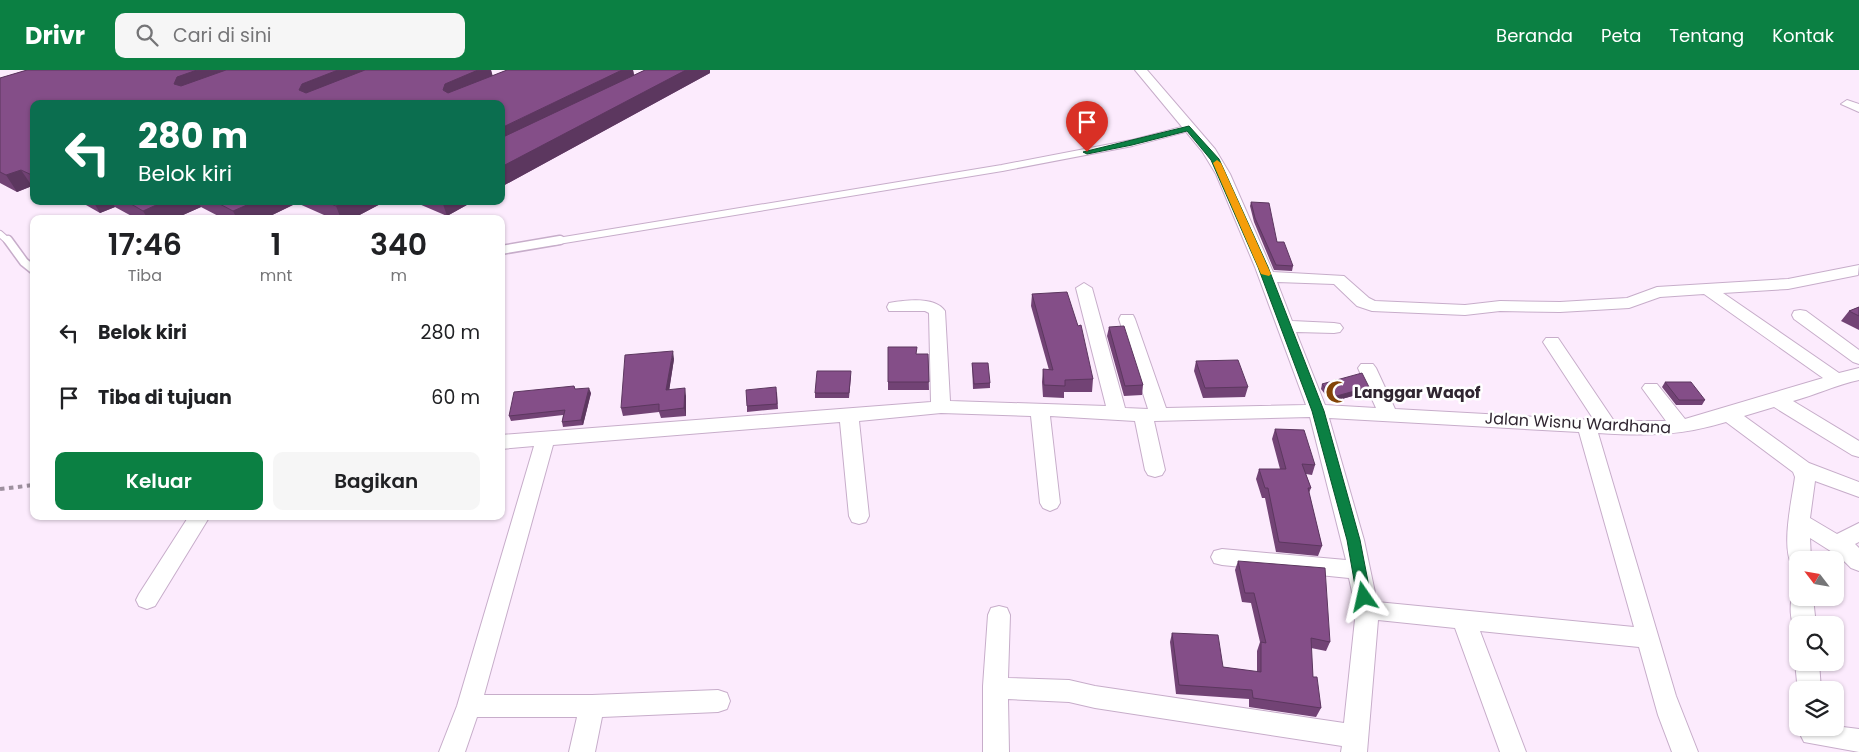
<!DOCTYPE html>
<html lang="id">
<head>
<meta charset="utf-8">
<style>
  body { margin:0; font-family:Poppins,sans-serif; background:#f6f6f6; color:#202124; height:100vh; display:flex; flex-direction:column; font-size:19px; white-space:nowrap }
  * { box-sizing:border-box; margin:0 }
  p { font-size:16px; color:#757577 }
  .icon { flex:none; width:28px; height:28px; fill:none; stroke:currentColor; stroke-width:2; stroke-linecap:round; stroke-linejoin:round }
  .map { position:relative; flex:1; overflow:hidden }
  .drawer { position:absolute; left:30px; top:145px; width:475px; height:305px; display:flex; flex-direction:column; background:#fff; border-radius:10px; box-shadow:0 1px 4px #0004 }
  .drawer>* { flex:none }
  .hud { position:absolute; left:30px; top:30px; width:475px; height:105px; border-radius:10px; box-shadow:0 1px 4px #0004; background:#0b6e4f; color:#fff; overflow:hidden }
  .needle { width:32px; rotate:301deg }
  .controls { position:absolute; left:1789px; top:481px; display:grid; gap:10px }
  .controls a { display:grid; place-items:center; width:55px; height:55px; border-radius:10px; background:#fff; box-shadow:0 1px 4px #0004; font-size:25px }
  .pin { position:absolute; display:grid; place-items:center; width:42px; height:42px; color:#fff; margin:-51px -21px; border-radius:50% 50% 50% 0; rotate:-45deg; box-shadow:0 0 5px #0007 }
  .pin .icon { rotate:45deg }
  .me { position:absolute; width:55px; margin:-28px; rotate:349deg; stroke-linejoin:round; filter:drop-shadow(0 0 4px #0008) }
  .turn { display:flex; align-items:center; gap:18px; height:105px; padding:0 25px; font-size:22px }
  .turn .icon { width:65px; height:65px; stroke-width:2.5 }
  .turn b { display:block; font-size:35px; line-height:42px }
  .eta { display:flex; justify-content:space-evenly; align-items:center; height:85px; text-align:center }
  .eta b { font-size:30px; font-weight:600; line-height:35px }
  .cta { display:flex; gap:10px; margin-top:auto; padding:10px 25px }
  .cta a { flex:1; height:58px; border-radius:10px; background:#0b8043; color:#fff; font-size:20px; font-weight:600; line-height:58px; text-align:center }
  .cta a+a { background:#f6f6f6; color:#202124 }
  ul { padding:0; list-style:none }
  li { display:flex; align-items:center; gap:15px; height:65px; padding:0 25px }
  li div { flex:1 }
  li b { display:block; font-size:19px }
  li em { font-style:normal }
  header { display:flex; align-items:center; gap:30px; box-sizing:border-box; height:70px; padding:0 25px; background:#0b8043; color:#fff }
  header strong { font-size:24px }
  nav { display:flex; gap:28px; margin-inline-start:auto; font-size:18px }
  .search { width:350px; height:45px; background:#f6f6f6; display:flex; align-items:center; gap:12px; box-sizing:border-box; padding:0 18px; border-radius:10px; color:#757577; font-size:19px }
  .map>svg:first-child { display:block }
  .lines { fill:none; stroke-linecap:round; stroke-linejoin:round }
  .service-far1-casing { stroke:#c7adca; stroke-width:8 }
  .service-casing { stroke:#c7adca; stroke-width:11 }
  .minor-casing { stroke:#c7adca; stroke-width:2 }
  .path { stroke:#9e909f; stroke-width:4; stroke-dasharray:4.5 4.5; stroke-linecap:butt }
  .service-far1 { stroke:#fff; stroke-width:6 }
  .service { stroke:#fff; stroke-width:8 }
  .minor { fill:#fff; fill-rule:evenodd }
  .wall { fill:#724375 }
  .shaded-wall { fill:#5c375f }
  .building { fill:#844e88; stroke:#5c375f }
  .route { fill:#0b8043; stroke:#07532c }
  .slow { fill:#f59e0b }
  .labels { text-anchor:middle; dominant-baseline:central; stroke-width:5; stroke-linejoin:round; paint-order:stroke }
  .poi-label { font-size:16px; font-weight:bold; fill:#302631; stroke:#fff; text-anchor:start }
  .street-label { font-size:16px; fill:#302631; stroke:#fff }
</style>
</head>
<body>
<header>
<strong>Drivr</strong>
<div class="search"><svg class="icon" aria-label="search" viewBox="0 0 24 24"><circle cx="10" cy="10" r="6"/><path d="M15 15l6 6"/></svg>Cari di sini</div>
<nav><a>Beranda</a><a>Peta</a><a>Tentang</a><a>Kontak</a></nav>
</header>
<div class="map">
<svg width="1859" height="682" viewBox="0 0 1859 682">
  <rect width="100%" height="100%" fill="#fcebfd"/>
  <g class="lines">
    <defs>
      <path id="service-far1" d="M0 164 9 172
        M552 172 1002 98 1132 73 1189 58"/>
      <path id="service" d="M8 170 24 192 34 200
        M501 180 560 170"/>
      <path id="minor" d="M1135 0H1147L1215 79 1230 104 1273 202 1344 206 1369 228 1375 231 1465 235 1500 231 1560 232 1627 228 1657 217 1788 209 1859 195 1858 205 1788 219 1723 223 1839 303 1859 298V310C1836 315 1815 325 1793 331L1859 371V387L1852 385 1774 337 1744 346 1809 393 1859 412V427L1815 411 1810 448 1837 464 1859 453V472L1855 474 1859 478V501L1851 498 1840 487 1810 468 1811 490H1798V498L1792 496C1781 475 1792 430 1795 407L1793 402 1726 352C1680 366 1646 366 1598 363L1676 626 1698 682H1672L1658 645 1639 577 1480 561 1526 682H1500L1455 558 1378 550 1367 682H1341L1342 676 1095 638 1069 632 1008 629 1009 682H983V616L988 545 991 538 999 536 1007 538 1010 545 1008 608 1069 610 1095 616 1344 653 1356 540 1349 508 1222 495 1214 493 1211 487 1214 481 1222 479 1346 490 1310 347 1154 351 1165 400 1162 405 1155 407 1148 405 1145 400 1135 351 1050 346 1060 433 1057 438 1050 441 1043 438 1040 433 1031 346 941 343 859 351 869 446 866 452 859 454 852 452 849 446 840 352 553 375 484 625H592L718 620 727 623 730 631 727 639 718 642 602 647 595 682H569L577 647H477L465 682H439L457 636 534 376 501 379V365L931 332 929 243 925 241H889L887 237 889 233C905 230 935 226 945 241L950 331 1106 336 1076 218 1084 213 1092 218 1125 338 1148 339 1119 249 1121 245H1133L1135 249 1166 338 1306 335 1255 197 1216 104 1202 81ZM1277 212 1334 214 1357 236 1372 241 1465 245 1500 241 1560 242 1629 238 1660 227 1704 224 1823 308 1685 349 1657 314H1645L1642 318 1666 351H1614L1558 268H1546L1543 272 1594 350 1395 339 1376 298 1373 294H1361L1358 298 1376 338 1325 335 1296 262 1334 263 1340 262 1343 258 1340 254 1334 253 1292 251ZM1329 348 1579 362 1634 557 1377 532 1364 470Z
        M1847 30 1859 34V42L1841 34Z
        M1800 240 1806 241 1859 280V294L1853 292 1794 249 1792 245 1794 241Z
        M189 446H210L155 536 147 539 139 536 136 530 139 524Z
        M1798 520V528H1813L1816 555H1798V562C1789 554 1789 532 1794 522Z
        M1798 587V592H1819L1821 620 1798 622 1795 592Z
        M1835 656 1859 659V682L1804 672 1800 664 1803 658Z"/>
    </defs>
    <!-- service-far1 casing -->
    <use href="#service-far1" class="service-far1-casing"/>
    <!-- service casing -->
    <use href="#service" class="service-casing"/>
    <!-- minor casing -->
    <use href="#minor" class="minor-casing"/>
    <!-- path -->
    <path class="path" d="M0 419 34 415"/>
    <!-- service-far1 -->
    <use href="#service-far1" class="service-far1"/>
    <!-- service -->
    <use href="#service" class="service"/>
    <!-- minor -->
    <use href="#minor" class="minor"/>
  </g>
  <!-- wall -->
  <path class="wall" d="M27 0H491L492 6 507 0H633L634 5 645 0H710V3L501 117V34H34V117L32 116 17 122 0 113V8Z
    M79 131H386L352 149H333L297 133 264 149H224L201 137 174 149H137L115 137 100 143Z
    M412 131H474L447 146Z
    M1251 132 1293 196 1292 201 1274 200 1254 152 1250 136Z
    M1032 224 1093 309 1092 322H1064V328L1043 327 1042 312 1043 299 1049 300 1031 236Z
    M1859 237V260L1841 251 1849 241Z
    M1109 257 1143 315 1142 325 1124 326 1107 266Z
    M917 284H928L929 320H888V312Z
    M674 289 669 320 686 326V346L661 348 659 342 623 346 621 338Z
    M1196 291 1248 317 1245 327 1203 328 1194 301Z
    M972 293 990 313V318L973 319Z
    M851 306 849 328H815V323Z
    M1665 312 1705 330 1702 335H1676L1662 317Z
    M1322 314 1367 322 1331 332 1321 319Z
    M574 316 575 319 591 323 583 355 563 357 562 352 563 345 511 351 509 346Z
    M777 322 778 339 747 342V336Z
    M1275 359 1315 395 1312 405 1306 404 1311 418 1309 423 1322 476 1318 486 1276 482 1265 428H1262L1256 409 1259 399H1280L1272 369Z
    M1238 491 1330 572 1326 581 1311 578 1313 607 1321 638 1316 647 1249 637V629L1176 624 1170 572 1172 563 1223 597 1257 602V581L1260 572 1251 533 1242 532 1235 500Z"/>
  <!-- shaded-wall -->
  <path class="shaded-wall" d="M197 0H246L185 22 174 14 177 7Z
    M338 0H382L309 29 299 20 302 14Z
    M478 0H491L494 10 451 30 443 20 445 14Z
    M622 0H633L635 10 501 76V58Z
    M686 0H710V3L501 117V97Z
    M21 100 32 116 17 122 6 105Z
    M93 131H111L115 137 100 143Z
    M165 131H197L201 137 174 149H148L143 141Z
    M256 131H296L297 133 264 149H237L233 141Z
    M346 131H386L352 149H341L336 136Z
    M442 131H474L447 146Z
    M673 281 674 289 668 328 666 320Z
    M1369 317 1367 322 1331 332 1333 327Z
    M589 318 591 323 583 355 581 350Z
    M685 318 686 326V346L684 338Z"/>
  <!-- building -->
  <path class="building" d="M27 0H197L177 7 174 14 181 16 226 0H338L302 14 299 20 306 23 365 0H478L445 14 443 20 448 23 507 0H622L501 58V34H34V106L21 100 6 105 0 102V8Z
    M645 0H686L501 97V68Z
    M126 131H165L143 141Z
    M214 131H256L233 141Z
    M324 131H346L336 136Z
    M1251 132 1269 133 1277 172H1284L1293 196 1276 195 1255 148Z
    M1067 222 1078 256 1081 255 1093 309 1065 310V316L1044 315 1043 299 1053 300 1032 224Z
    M1859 237V246L1849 241Z
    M1124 256 1143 315 1125 316 1109 257Z
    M888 277H917L916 284H928L929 312H888Z
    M673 281 666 320 685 318 684 338 659 341V334L621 338 625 285Z
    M1238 290 1248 317 1205 318 1196 291Z
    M972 293H988L990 313 974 314Z
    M817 301H851L849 323H815Z
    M1362 303 1369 317 1333 327 1322 314Z
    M1665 312H1691L1705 330H1679Z
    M574 316 575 319 589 318 581 350 562 352 565 340 509 346 514 322Z
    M776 317 777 334 747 336 746 320Z
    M1275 359 1304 360 1315 395 1302 394 1311 418H1308L1322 476 1279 472 1268 418H1265L1259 399H1286Z
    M1238 491 1325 498 1330 572 1311 568 1313 607H1317L1321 638 1253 628 1252 620 1179 615 1172 563 1218 565 1223 597 1261 602V572L1266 573 1254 523H1245Z"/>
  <!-- route -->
  <path class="route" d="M1189 56 1219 89 1268 197 1324 341 1360 470 1371 527 1369 531H1359L1357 527 1347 470 1312 341 1258 197 1211 90 1187 61 1132 75 1087 84 1083 82Z"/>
  <!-- slow -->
  <path class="slow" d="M1217 90 1221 93 1271 204 1269 206 1261 204 1213 93Z"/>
  <!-- icons -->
  <defs>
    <symbol id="mosque-bare" viewBox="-9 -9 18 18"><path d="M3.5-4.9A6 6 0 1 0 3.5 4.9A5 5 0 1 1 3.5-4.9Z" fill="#834406" stroke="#fff" stroke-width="2.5" paint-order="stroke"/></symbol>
  </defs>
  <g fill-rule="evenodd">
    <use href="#mosque-bare" x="1321" y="306" width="32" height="32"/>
  </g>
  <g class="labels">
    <!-- poi labels -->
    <g class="poi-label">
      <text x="1354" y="322">Langgar Waqof</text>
    </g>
    <!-- street labels -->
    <g class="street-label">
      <text transform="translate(1578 353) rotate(3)">Jalan Wisnu Wardhana</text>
    </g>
  </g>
</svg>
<div class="controls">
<a><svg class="needle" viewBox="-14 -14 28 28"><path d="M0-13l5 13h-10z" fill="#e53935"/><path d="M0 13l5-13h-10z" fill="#757577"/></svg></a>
<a><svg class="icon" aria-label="search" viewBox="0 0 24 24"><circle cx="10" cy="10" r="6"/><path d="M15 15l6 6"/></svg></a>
<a><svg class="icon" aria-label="layers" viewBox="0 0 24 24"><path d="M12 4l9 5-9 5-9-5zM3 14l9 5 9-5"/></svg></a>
</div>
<div class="pin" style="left:1087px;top:82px;background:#d93025"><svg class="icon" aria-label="arrive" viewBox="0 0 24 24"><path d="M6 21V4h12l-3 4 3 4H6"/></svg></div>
<svg class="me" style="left:1364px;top:527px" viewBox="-20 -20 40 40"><path d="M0-17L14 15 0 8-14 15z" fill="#0b8043" stroke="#fff" stroke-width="4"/></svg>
<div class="hud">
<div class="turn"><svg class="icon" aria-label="left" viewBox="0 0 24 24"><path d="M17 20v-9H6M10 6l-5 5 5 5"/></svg><div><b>280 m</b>Belok kiri</div></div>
</div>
<section class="drawer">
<div class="eta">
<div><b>17:46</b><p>Tiba</p></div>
<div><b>1</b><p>mnt</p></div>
<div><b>340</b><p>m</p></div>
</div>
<ul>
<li><svg class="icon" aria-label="left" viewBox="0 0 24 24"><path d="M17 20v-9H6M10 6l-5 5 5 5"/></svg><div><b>Belok kiri</b></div><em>280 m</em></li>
<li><svg class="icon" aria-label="arrive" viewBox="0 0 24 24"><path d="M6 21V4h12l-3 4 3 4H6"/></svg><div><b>Tiba di tujuan</b></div><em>60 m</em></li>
</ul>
<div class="cta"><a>Keluar</a><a>Bagikan</a></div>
</section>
</div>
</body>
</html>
